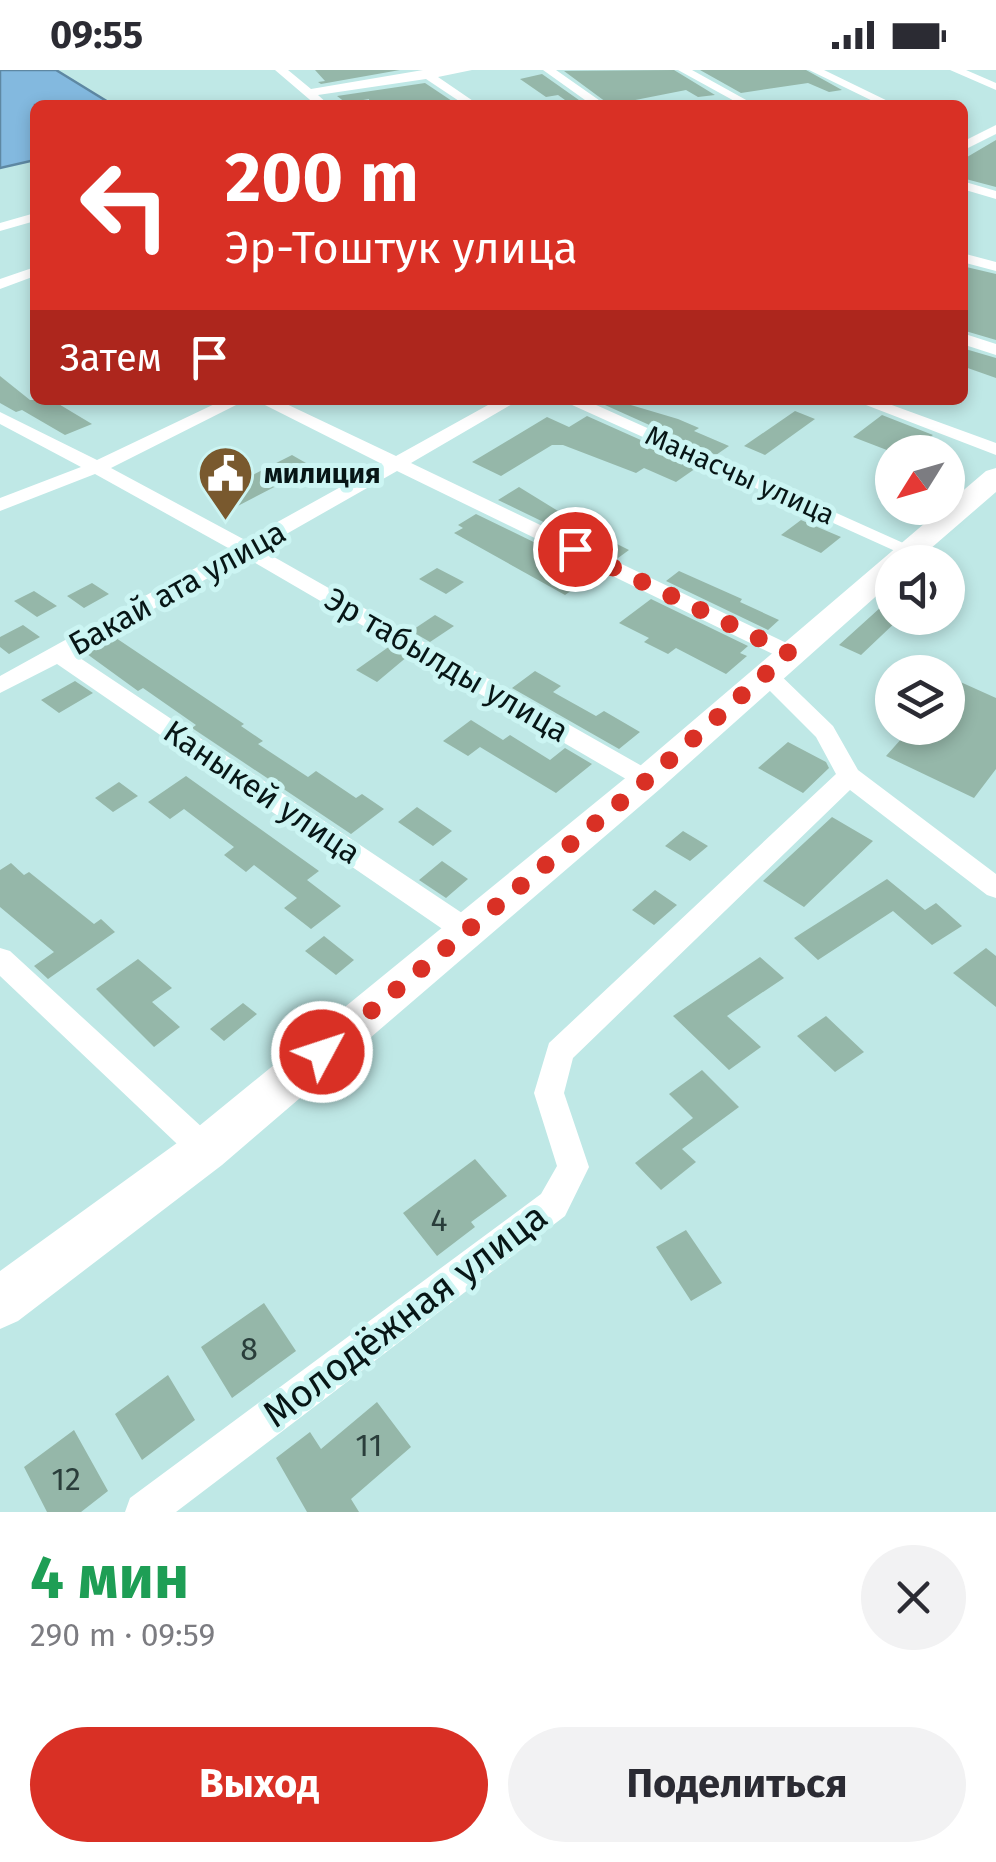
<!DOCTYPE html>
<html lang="ru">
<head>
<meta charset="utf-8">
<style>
  body { margin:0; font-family:"Fira Sans",sans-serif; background:#f2f2f3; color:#2b2b33; height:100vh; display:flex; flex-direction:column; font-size:38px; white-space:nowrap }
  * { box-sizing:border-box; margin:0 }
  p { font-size:32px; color:#7c7c81 }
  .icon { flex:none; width:55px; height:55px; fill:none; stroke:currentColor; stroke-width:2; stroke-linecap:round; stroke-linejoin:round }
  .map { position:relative; height:1442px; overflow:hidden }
  .details { display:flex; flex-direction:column; background:#fff; flex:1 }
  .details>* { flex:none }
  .guide { position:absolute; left:30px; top:30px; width:938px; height:305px; border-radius:15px; box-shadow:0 5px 15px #0003; background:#d93025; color:#fff; overflow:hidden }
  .needle { width:65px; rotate:233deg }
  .tools { position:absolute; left:875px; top:365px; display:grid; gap:20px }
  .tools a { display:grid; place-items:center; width:90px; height:90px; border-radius:50%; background:#fff; box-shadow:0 5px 15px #0003; font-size:50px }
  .pin { position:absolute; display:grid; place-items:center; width:85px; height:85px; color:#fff; margin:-42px; border:5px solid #fff; border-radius:50%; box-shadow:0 2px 10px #0007 }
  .me { position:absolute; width:110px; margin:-55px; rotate:50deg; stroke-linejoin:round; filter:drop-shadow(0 0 8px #0008) }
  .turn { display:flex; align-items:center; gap:35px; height:210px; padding:0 30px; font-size:45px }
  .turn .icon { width:130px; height:130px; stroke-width:2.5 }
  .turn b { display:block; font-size:70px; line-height:85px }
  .then { display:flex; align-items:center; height:95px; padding:0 30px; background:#0003; gap:20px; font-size:38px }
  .round { display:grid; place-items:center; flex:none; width:105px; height:105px; border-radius:52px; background:#f2f2f3 }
  .summary { display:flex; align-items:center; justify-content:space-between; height:170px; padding:0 30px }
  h1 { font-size:60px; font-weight:700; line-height:75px; color:#1e9e55 }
  .action { display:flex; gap:20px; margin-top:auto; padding:20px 30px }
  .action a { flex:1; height:115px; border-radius:60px; background:#d93025; color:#fff; font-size:40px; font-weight:700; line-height:115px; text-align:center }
  .action a+a { background:#f2f2f3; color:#2b2b33 }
  .status { display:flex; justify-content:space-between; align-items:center; height:70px; padding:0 50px; background:#fff; direction:ltr }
  .status svg { height:28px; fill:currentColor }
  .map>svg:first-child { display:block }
  .water { fill:#83b9df; stroke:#5e88a3; stroke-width:2.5 }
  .building { fill:#95b7a9 }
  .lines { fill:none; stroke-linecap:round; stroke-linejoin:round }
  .street { fill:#fff; fill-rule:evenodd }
  .secondary { fill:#fff; fill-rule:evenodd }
  .route { stroke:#d93025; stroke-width:18; stroke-dasharray:0 32.4 }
  .labels { text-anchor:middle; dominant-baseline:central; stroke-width:10; stroke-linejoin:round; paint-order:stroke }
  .far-poi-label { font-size:28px; font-weight:bold; fill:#071616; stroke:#ccf5f3; text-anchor:start }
  .far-street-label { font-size:28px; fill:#071616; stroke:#ccf5f3 }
  .street-label { font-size:32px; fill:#071616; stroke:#ccf5f3 }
  .near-number-label { font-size:32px; fill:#2a3e3b }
  .near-street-label { font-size:38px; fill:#071616; stroke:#ccf5f3 }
</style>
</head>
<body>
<div class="status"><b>09:55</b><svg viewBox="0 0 49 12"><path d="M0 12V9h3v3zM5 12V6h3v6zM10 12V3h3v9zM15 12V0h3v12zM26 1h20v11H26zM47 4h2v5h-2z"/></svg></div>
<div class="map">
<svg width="996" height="1442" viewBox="0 0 996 1442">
  <rect width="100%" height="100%" fill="#bfe8e6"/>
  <!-- water -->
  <path class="water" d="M0 0H56L113 35H35V90L0 98Z"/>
  <!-- building -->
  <path class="building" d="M315 0H400L321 14 318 12 325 11Z
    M674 0 715 25 698 27 686 20 610 35 564 1Z
    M700 0H806L842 20 829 22 808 13 741 23Z
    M542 4 586 35H572L558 25 546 27 520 9Z
    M425 13 458 35H369V29L346 33 337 26Z
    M996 70V117L962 108V90Z
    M962 196 996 204V270L962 260Z
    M962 278 996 288V308L962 296Z
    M0 306 30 330H52L92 354 65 365 22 340 16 342 0 333Z
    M614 330 678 349 699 358 694 361 729 376 716 385 605 335Z
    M795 341 815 349 765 385 744 376Z
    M882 345 933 365 910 382H892L853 367Z
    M587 346 699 396 676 412 644 398 636 403 563 375H552L501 406 472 392 547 347 569 357Z
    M292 385 313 397 232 439 211 426Z
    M519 417 558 441 555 443 629 480 618 488 498 430Z
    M476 444 597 503 565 525 454 463 463 458 458 455Z
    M801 450 841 467 821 483 781 465Z
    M437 498 464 512 446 524 419 509Z
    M679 501 742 529 740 532 779 550 768 560 666 511Z
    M92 513 109 524 84 538 67 526Z
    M34 521 57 536 37 547 14 531Z
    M651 529 748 576 740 583 747 586 726 604 676 578 668 584 644 572 649 568 619 553Z
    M881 537 892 542V548H900L861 585 839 575Z
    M435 545 454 556 430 572 411 561Z
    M23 555 40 567 9 584 0 577V567Z
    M116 568 244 654 241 656 263 671 258 674 308 707 316 701 356 728 362 724 384 739 351 764 192 658 196 655 143 618 138 621 87 584Z
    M390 576 408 586 377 612 356 600Z
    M535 601 561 616 553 622 596 646 604 641 640 662 619 679 512 618Z
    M956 610 996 628V699L974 728 886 686 911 658H948V618Z
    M75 611 93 623 59 643 41 630Z
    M471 650 503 670 510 665 550 690 565 678 592 694 556 723 480 677 468 686 443 671Z
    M788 672 826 692 829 698 803 723 758 698Z
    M186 706 319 801 307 810 341 836 311 859 284 838 297 828 254 795 246 802 224 785 234 777 184 739 170 749 148 732Z
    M119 712 138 726 113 742 95 728Z
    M417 737 452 761 433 776 398 752Z
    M832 747 873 771 804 837 763 811Z
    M683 761 708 776 690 791 665 776Z
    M442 791 468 809 446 828 419 810Z
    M11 793 24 805 29 802 94 854 101 849 115 862 48 909 34 896 54 882 0 837V800Z
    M887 809 925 840 936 833 962 856 932 875 893 841 818 890 794 868Z
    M655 820 677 835 654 855 632 840Z
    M324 866 354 890 336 905 305 881Z
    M986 878 996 886V937L953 903Z
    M760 887 784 908 727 946 761 977 729 1000 673 946Z
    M138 889 172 918 152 932 180 957 154 977 96 919Z
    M243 933 257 944 224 971 210 959Z
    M826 946 864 982 835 1002 797 966Z
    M702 1000 739 1037 682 1079 696 1092 661 1120 635 1093 693 1048 669 1024Z
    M475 1089 507 1126 471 1152 475 1157 437 1186 403 1143Z
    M686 1160 722 1213 691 1231 656 1177Z
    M264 1233 296 1281 232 1328 201 1277Z
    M168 1305 195 1350 142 1390 115 1344Z
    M377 1332 411 1377 351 1429 359 1442H307L276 1388 310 1362 321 1379Z
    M74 1360 108 1421 81 1442H47L24 1397Z"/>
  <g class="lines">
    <!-- street -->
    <path class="street" d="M275 0H288L311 19 423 0H472L438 7 479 35H465L426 9 318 25 329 35H316Z
      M543 0H556L606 35H592Z
      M678 0H692L748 31 738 33Z
      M809 0H824L896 35H881Z
      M950 0H966L996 13V20Z
      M996 55V64L962 81V72Z
      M962 111 996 121V129L962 119Z
      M35 143V151L0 161V153Z
      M962 183 996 192V201L962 192Z
      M35 197V206L0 219V209Z
      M962 263 996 274V285L962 274Z
      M223 330H246L111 398 245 470 382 394 255 330H278L396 386 497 330H519L411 393 797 578 800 583 797 588H781L397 401 260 479 656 704 659 710 656 716H638L245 487 74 584 477 853 481 861 477 869 467 872 457 869 57 594 0 623V606L230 479 95 404 0 441V428L81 397 0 354V342L97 390Z
      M561 330H585L921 481 918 485H904Z
      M853 330H878L996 373V385Z
      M765 596 773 598 833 656 858 700 996 804V828L987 825 850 720 573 988 564 1023 589 1097 565 1146 176 1442H125L130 1428 541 1124 557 1096 534 1023 549 973 836 704 816 667 757 608 754 603 757 598Z
      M0 878 10 881 216 1070 221 1080 216 1090 205 1094 194 1090 0 906Z"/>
    <!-- secondary -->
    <path class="secondary" d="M996 398V422L915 492H892V512L660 719 222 1095 18 1251 0 1259V1201L188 1065 634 701 986 401Z"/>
  </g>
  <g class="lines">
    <!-- route -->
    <path class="route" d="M322 982 647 710 789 583 575 479"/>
  </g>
  <!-- icons -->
  <defs>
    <symbol id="civic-pin" viewBox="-11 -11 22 30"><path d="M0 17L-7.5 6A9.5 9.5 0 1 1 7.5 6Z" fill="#79592e" stroke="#ccf5f3"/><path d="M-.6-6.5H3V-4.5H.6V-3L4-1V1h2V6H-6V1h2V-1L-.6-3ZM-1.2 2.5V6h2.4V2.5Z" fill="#fff"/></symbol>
  </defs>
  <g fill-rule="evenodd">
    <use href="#civic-pin" x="194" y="372" width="63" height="86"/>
  </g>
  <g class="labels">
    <!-- far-poi labels -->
    <g class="far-poi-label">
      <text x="264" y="403">милиция</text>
    </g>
    <!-- far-street labels -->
    <g class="far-street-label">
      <text transform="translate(740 405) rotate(24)">Манасчы улица</text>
    </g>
    <!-- street labels -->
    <g class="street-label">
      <text transform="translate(177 518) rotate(-29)">Бакай ата улица</text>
      <text transform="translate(447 595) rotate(30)">Эр табылды улица</text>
      <text transform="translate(262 722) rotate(34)">Каныкей улица</text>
    </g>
    <!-- near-number labels -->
    <g class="near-number-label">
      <text x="439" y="1150">4</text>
      <text x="249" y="1279">8</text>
      <text x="369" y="1375">11</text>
      <text x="66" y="1409">12</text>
    </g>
    <!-- near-street labels -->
    <g class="near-street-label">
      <text transform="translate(405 1245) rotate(-37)">Молодёжная улица</text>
    </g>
  </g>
</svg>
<div class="tools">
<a><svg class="needle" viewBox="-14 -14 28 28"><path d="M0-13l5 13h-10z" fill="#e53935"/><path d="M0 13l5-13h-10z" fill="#7c7c81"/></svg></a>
<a><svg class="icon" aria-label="sound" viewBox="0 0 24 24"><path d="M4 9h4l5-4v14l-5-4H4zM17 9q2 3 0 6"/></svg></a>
<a><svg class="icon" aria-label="layers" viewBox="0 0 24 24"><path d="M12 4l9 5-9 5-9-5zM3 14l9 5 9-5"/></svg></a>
</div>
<div class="pin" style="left:575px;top:479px;background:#d93025"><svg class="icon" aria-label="arrive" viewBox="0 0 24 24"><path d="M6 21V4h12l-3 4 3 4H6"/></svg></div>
<svg class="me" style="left:322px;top:982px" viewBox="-20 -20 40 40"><circle r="17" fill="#d93025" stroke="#fff" stroke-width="3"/><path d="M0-11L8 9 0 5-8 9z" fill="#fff"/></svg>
<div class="guide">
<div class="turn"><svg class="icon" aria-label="left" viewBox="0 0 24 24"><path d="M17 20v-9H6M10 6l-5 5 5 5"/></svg><div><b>200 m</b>Эр-Тоштук улица</div></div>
<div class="then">Затем<svg class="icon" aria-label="arrive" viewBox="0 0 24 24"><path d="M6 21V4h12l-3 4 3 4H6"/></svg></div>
</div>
</div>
<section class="details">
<div class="summary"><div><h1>4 мин</h1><p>290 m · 09:59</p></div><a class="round"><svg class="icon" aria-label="close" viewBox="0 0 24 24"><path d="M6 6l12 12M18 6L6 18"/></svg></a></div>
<div class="action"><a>Выход</a><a>Поделиться</a></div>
</section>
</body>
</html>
